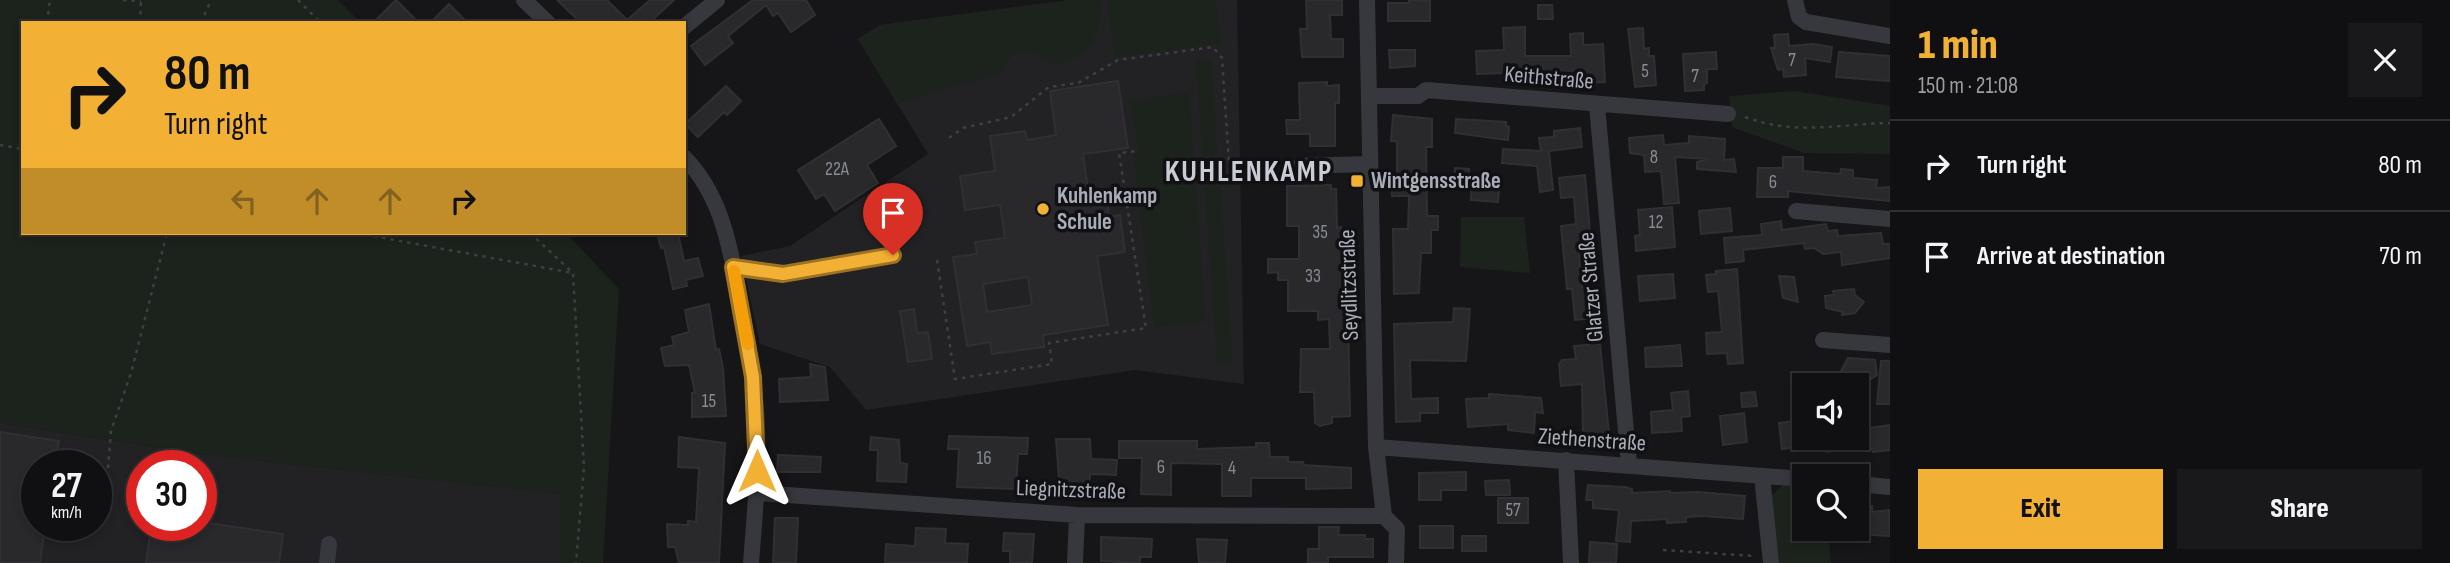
<!DOCTYPE html>
<html lang="en">
<head>
<meta charset="utf-8">
<style>
  body { margin:0; font-family:"Sofia Sans Condensed",sans-serif; background:#19191b; color:#f1f3f6; height:100vh; display:flex; flex-direction:column; font-size:26px; white-space:nowrap }
  * { box-sizing:border-box; margin:0 }
  p { font-size:23px; color:#9c9d9f }
  .icon { flex:none; width:38px; height:38px; fill:none; stroke:currentColor; stroke-width:2; stroke-linecap:round; stroke-linejoin:round }
  .map { position:relative; flex:1; overflow:hidden }
  .drawer { display:flex; flex-direction:column; background:#101012; width:560px }
  .drawer>* { flex:none }
  .top-card { position:absolute; left:21px; top:21px; width:665px; height:214px; border-radius:0px; box-shadow:0 4px 10px #0003,0 0 0 2px #303032; background:#f2b134; color:#111; overflow:hidden }
  .tools { position:absolute; left:1792px; top:373px; display:grid; gap:14px }
  .tools a { display:grid; place-items:center; width:77px; height:77px; border-radius:0px; background:#101012; box-shadow:0 4px 10px #0003,0 0 0 2px #303032; font-size:35px }
  .speed { position:absolute; left:21px; top:450px; display:flex; gap:14px; font-size:35px; font-weight:700; text-align:center }
  .speed>* { display:grid; place-content:center; width:91px; height:91px; border-radius:50%; background:#101012; box-shadow:0 4px 10px #0003,0 0 0 2px #303032; line-height:1 }
  .speed small { font-size:18px; font-weight:400 }
  .speed .limit { border:10px solid #d22; background:#fff; color:#111 }
  .pin { position:absolute; display:grid; place-items:center; width:60px; height:60px; color:#fff; margin:-72px -30px; border-radius:50% 50% 50% 0; rotate:-45deg; box-shadow:0 0 7px #0007 }
  .pin .icon { rotate:45deg }
  .me { position:absolute; width:77px; margin:-38px; rotate:0deg; stroke-linejoin:round; filter:drop-shadow(0 0 5px #0008) }
  .turn { display:flex; align-items:center; gap:24px; height:147px; padding:0 28px; font-size:32px }
  .turn .icon { width:91px; height:91px; stroke-width:2.5 }
  .turn b { display:block; font-size:49px; line-height:60px }
  .lanes { display:flex; align-items:center; height:66px; padding:0 28px; background:#0003; justify-content:center; gap:35px; direction:ltr }
  .lanes .off { opacity:.35 }
  .round { display:grid; place-items:center; flex:none; width:74px; height:74px; border-radius:0px; background:#19191b }
  .overview { display:flex; align-items:center; justify-content:space-between; height:119px; padding:0 28px }
  h1 { font-size:42px; font-weight:800; line-height:52px; color:#f2b134 }
  .primary-button { display:flex; gap:14px; margin-top:auto; padding:14px 28px }
  .primary-button a { flex:1; height:80px; border-radius:0px; background:#f2b134; color:#111; font-size:28px; font-weight:800; line-height:80px; text-align:center }
  .primary-button a+a { background:#19191b; color:#f1f3f6 }
  ul { padding:0; list-style:none }
  li { display:flex; align-items:center; gap:21px; height:91px; padding:0 28px; border-top:2px solid #303032 }
  li div { flex:1 }
  li b { display:block; font-size:26px }
  li em { font-style:normal }
  main { display:flex; flex:1; min-height:0 }
  .map>svg:first-child { display:block }
  .built { fill:#222225; fill-rule:evenodd }
  .green { fill:#1c231d }
  .building { fill:#29292c; stroke:#303034; stroke-width:2; fill-rule:evenodd }
  .lines { fill:none; stroke-linecap:round; stroke-linejoin:round }
  .path { stroke:#3d3f44; stroke-width:2.5; stroke-dasharray:3.5 5; stroke-linecap:butt }
  .minor { stroke:#37383d; stroke-width:16 }
  .route-casing { stroke:#9d7322; stroke-width:18 }
  .route { stroke:#f2b134; stroke-width:12 }
  .slow { stroke:#f59e0b; stroke-width:12 }
  .poi-dot { fill:#f2b134; stroke:#111113; stroke-width:2.5 }
  .labels { text-anchor:middle; dominant-baseline:central; stroke-width:7; stroke-linejoin:round; paint-order:stroke }
  .number-label { font-size:19px; fill:#888b94 }
  .street-label { font-size:23px; fill:#a8adb8; stroke:#111113 }
  .poi-label { font-size:23px; font-weight:bold; fill:#a8adb8; stroke:#111113; text-anchor:start }
  .district-label { font-size:30px; font-weight:bold; letter-spacing:2px; fill:#c9ccd4; stroke:#111113 }
</style>
</head>
<body>
<main>
<div class="map">
<svg width="1890" height="563" viewBox="0 0 1890 563">
  <rect width="100%" height="100%" fill="#161618"/>
  <!-- built -->
  <path class="built" d="M1069 0H1237L1244 384 1135 370 866 410 830 367 760 344 741 256 790 246 928 154 858 39 880 25Z
    M0 423 201 454 561 494 560 563H0ZM37 466H96V525H37ZM142 466H201V525H142Z"/>
  <!-- green -->
  <path class="green" d="M0 0H338L361 23H23V233H566L619 289 603 563H560V494L201 454 0 423Z
    M1070 0H1102C1102 30 1090 62 1054 64L1030 51 1013 53 1003 72 897 104 858 39 880 25Z
    M1107 0H1216L1221 44 1115 57Z
    M1211 60 1233 365 1217 366 1196 61Z
    M1795 91 1890 106V154L1804 153 1732 127 1729 96Z
    M1189 92 1206 321 1154 327 1133 154 1139 153 1130 101Z
    M1461 217H1524L1530 273 1460 267Z
    M1783 485 1804 486V528L1828 529 1831 563H1776L1771 496Z"/>
  <!-- building -->
  <path class="building" d="M396 0 419 23H373Z
    M557 0H607L627 20 650 0H674L649 23H581Z
    M753 0H806L815 15 791 32 778 13 773 16 766 5 728 36 733 43 705 65 691 46Z
    M1306 0H1342V15H1330L1331 39H1343V57H1302L1300 29H1307Z
    M1409 0 1430 1V21H1388V3H1409Z
    M449 4 468 23H430Z
    M1538 5H1552L1553 19H1538Z
    M1525 27V56H1571L1570 34 1583 33V45L1603 44 1605 82 1579 83V78L1531 79V72L1477 74 1476 51 1504 50 1503 28Z
    M1643 28 1644 49 1649 48V56H1654L1656 85 1635 87 1628 29Z
    M1788 34 1789 46 1813 44 1832 47 1830 62 1805 58 1806 75 1784 77 1783 69 1778 70 1771 48H1775L1774 35Z
    M1389 50H1415V66L1390 68Z
    M1716 52 1717 69H1707V83L1704 84V90L1685 91 1683 54Z
    M1839 52 1890 56V81L1836 77Z
    M1118 81 1128 148 1083 154 1088 190 1106 188 1109 217 1120 215 1125 252 1097 256 1108 325 1043 335 1044 347 992 354 990 342 967 346 953 257 977 254 975 242 1005 238 1000 205 965 210 960 176 995 171 990 136 1025 131 1027 140 1056 135 1050 91ZM1028 277 1032 305 987 312 983 284Z
    M1327 82V86L1339 85V103H1335V146H1310V134H1287L1286 120H1300L1299 83Z
    M726 86 741 101 727 115 724 112 698 137 685 124Z
    M1393 115 1432 119V147H1426L1427 216H1438V230H1431V253H1421L1419 293 1394 294 1393 229H1408L1409 196H1392L1391 174H1397V141H1391Z
    M879 119 896 146 867 165 878 183 835 211 824 194 816 199 798 170Z
    M1456 119 1506 122V126L1509 127 1508 140 1455 133Z
    M1580 128 1582 147 1549 151 1553 190 1540 192 1537 166 1502 163 1503 149 1541 151 1539 138 1554 137V131Z
    M1663 135 1664 145 1689 143V136L1725 139 1724 160 1734 159 1736 172 1697 169V162L1708 159 1675 157 1679 203 1664 204 1661 171 1645 172 1644 155 1630 153 1629 138Z
    M1783 157H1803V171L1840 174 1841 169 1853 170V178L1877 180 1876 188 1890 187V201L1788 191V197H1757L1758 168H1783Z
    M1455 168 1469 169V183L1454 182Z
    M1585 175 1592 255 1579 256 1582 287 1595 290 1597 318 1575 320 1572 289H1567L1561 226 1576 224 1574 197 1561 198 1559 178Z
    M1472 176 1500 178 1498 202 1471 200Z
    M1331 185V189H1336L1337 228 1341 227 1342 269H1347L1350 416 1332 417V423L1320 426 1315 423 1314 392H1300L1301 349H1330L1329 319 1318 320V311H1288V280H1278V272L1268 273V259H1299V226H1287V186Z
    M1672 207 1675 247 1636 251 1635 236 1640 235 1638 210Z
    M1730 208 1732 231 1701 234 1699 211Z
    M1781 221 1782 230 1826 224 1828 231 1837 230 1838 236 1881 233 1883 244H1890V258L1842 265 1841 252 1823 254 1814 248 1805 249 1804 243 1743 250 1744 261 1726 263 1724 238 1762 235 1761 224Z
    M657 233H678L684 261 698 258 703 276 686 280 687 286 673 289 664 247 661 248Z
    M1737 269 1743 363 1728 364 1727 353 1707 354 1706 333 1722 332 1718 291 1708 292 1706 275 1716 274V271Z
    M1673 274 1675 298 1640 301 1638 276Z
    M1779 276 1794 277 1798 302 1783 298Z
    M1854 289 1855 295 1864 302 1855 313 1842 315 1843 312 1826 308 1825 296 1834 295 1833 291Z
    M709 304 716 350 719 349 723 368 726 416 692 417V393H695L689 365 665 366 661 348 674 345 672 337 689 332 685 310Z
    M1454 308 1470 309 1466 361 1410 360 1411 399 1438 398V413H1420V421L1396 422 1394 324 1453 322Z
    M914 309 917 333 928 332 932 359 908 362 900 311Z
    M1600 344 1609 433 1583 436 1582 384 1561 386 1559 364 1562 360 1576 359 1574 346Z
    M1680 345 1682 366 1646 367 1645 348Z
    M1848 358 1875 360 1877 375 1862 385 1845 378 1846 372 1841 371Z
    M1881 361H1890V404H1877Z
    M810 364 825 367 828 400 780 402 779 379 811 377Z
    M1688 391 1690 416 1681 417 1682 431 1652 433 1651 412 1673 410 1671 393Z
    M1755 392 1757 406 1742 407 1741 393Z
    M1489 394 1541 398 1543 413 1535 412 1534 433 1508 430V424L1468 427 1466 399 1489 398Z
    M1744 413 1747 442 1723 445 1720 416Z
    M1804 420V446L1782 449 1779 423Z
    M1890 425V450L1873 452 1868 442 1870 428Z
    M0 432 59 441 54 466H37V525H45L40 563H0Z
    M949 436 1028 438 1027 454H1018L1016 489 957 487 959 449H948Z
    M679 437 725 443 719 563H679L675 547H668L667 524 688 525V521L696 522 699 468 678 467Z
    M871 437 899 440 900 463 907 464 906 482 877 481 878 450H870Z
    M1825 438H1846L1847 449 1827 452Z
    M1056 439H1090L1091 459 1117 460 1116 475 1090 474 1089 493 1060 492Z
    M1119 441H1197V449L1256 447V443H1269L1270 457H1288V462H1303L1304 465 1351 468V488L1306 489V478H1251V496H1222V464L1171 463V495L1141 494 1142 458H1119Z
    M778 455 821 457 820 472H777Z
    M1466 472V490H1441V500H1419V473Z
    M1509 480 1510 495H1486L1485 481Z
    M1588 485 1625 487 1632 489V493L1670 491V493L1698 492 1745 496 1743 519 1703 516 1686 517V522L1667 523V519L1631 521 1630 542 1616 541 1619 510 1593 508V500H1586Z
    M1498 498H1528V523H1498Z
    M1872 506V512L1889 510 1890 536 1857 534V507Z
    M775 518H798L796 563H773Z
    M201 522 283 534 279 563H146L151 527 199 533Z
    M1420 526H1453V548H1420Z
    M1319 527H1339L1338 535H1365V539H1373V557H1328V563H1308V549H1319Z
    M916 528 946 529 945 543 968 544 967 563H885L886 544 915 546Z
    M1004 533 1034 534 1032 563H1010V551H1003Z
    M1462 536H1486V551H1462Z
    M1101 537 1152 539 1151 557H1140V563L1101 561Z
    M1197 539 1227 540 1225 563 1199 562Z
    M1590 542 1617 544 1616 563H1589Z"/>
  <g class="lines">
    <!-- path -->
    <path class="path" d="M123 0 141 1
      M298 0 321 23
      M47 23 50 0
      M140 23 141 0
      M201 23 211 0
      M1745 117C1797 136 1836 124 1890 123
      M949 138 963 128 1011 117 1049 87 1078 83 1118 60 1213 47 1222 58 1229 163 1236 166H1285
      M0 145 23 149
      M357 233 573 273
      M530 233 573 273 584 467 576 563
      M937 260 955 379 1052 364 1049 343 1146 328 1119 153 1138 151
      M108 468 111 431 131 373 167 233
      M1663 550 1754 556"/>
    <!-- minor -->
    <path class="minor" d="M524 0 548 23
      M1367 0 1376 447 1384 516 1397 529 1396 563
      M1795 0 1799 17 1806 22 1890 36
      M684 27 717 0
      M1369 96H1418L1426 90 1728 114
      M1597 105 1629 465
      M684 157C721 195 729 243 739 293 746 331 753 370 756 409 760 460 755 512 751 563
      M1300 166 1369 164
      M1796 211 1890 219
      M734 266 783 274 893 255
      M1823 340 1890 345
      M1376 447 1804 479
      M1566 460 1571 563
      M1762 476 1771 563
      M1857 484 1890 487
      M757 493 1077 515 1384 516
      M327 563 329 544
      M1075 563 1077 515"/>
  </g>
  <g class="lines">
    <defs>
      <path id="route" d="M757 471 753 377 733 267 783 274 893 255"/>
    </defs>
    <!-- route casing -->
    <use href="#route" class="route-casing"/>
    <!-- route -->
    <use href="#route" class="route"/>
    <!-- slow -->
    <path class="slow" d="M734 271 748 344"/>
  </g>
  <!-- markers -->
  <g class="poi-dot">
    <rect x="1350" y="174" width="14" height="14" rx="3.5"/>
    <circle cx="1043" cy="209" r="7"/>
  </g>
  <g class="labels">
    <!-- number labels -->
    <g class="number-label">
      <text x="1792" y="60">7</text>
      <text x="1645" y="71">5</text>
      <text x="1695" y="76">7</text>
      <text x="1654" y="157">8</text>
      <text x="837" y="169">22A</text>
      <text x="1773" y="182">6</text>
      <text x="1656" y="222">12</text>
      <text x="1320" y="232">35</text>
      <text x="1313" y="276">33</text>
      <text x="709" y="401">15</text>
      <text x="984" y="458">16</text>
      <text x="1161" y="467">6</text>
      <text x="1232" y="468">4</text>
      <text x="1513" y="510">57</text>
    </g>
    <!-- street labels -->
    <g class="street-label">
      <text transform="translate(1549 78) rotate(5)">Keithstraße</text>
      <text transform="translate(1349 285) rotate(-92)">Seydlitzstraße</text>
      <text transform="translate(1591 287) rotate(-95)">Glatzer Straße</text>
      <text transform="translate(1592 440) rotate(4)">Ziethenstraße</text>
      <text transform="translate(1071 490) rotate(2)">Liegnitzstraße</text>
    </g>
    <!-- poi labels -->
    <g class="poi-label">
      <text x="1371" y="181">Wintgensstraße</text>
      <text x="1057" y="196">Kuhlenkamp<tspan x="1057" dy="26">Schule</tspan></text>
    </g>
    <!-- district labels -->
    <g class="district-label">
      <text x="1249" y="172">KUHLENKAMP</text>
    </g>
  </g>
</svg>
<div class="tools">
<a><svg class="icon" aria-label="sound" viewBox="0 0 24 24"><path d="M4 9h4l5-4v14l-5-4H4zM17 9q2 3 0 6"/></svg></a>
<a><svg class="icon" aria-label="search" viewBox="0 0 24 24"><circle cx="10" cy="10" r="6"/><path d="M15 15l6 6"/></svg></a>
</div>
<div class="speed"><div>27<small>km/h</small></div><div class="limit">30</div></div>
<div class="pin" style="left:893px;top:255px;background:#d93025"><svg class="icon" aria-label="arrive" viewBox="0 0 24 24"><path d="M6 21V4h12l-3 4 3 4H6"/></svg></div>
<svg class="me" style="left:757px;top:471px" viewBox="-20 -20 40 40"><path d="M0-17L14 15 0 8-14 15z" fill="#f2b134" stroke="#fff" stroke-width="4"/></svg>
<div class="top-card">
<div class="turn"><svg class="icon" aria-label="right" viewBox="0 0 24 24"><path d="M7 20v-9h11M14 6l5 5-5 5"/></svg><div><b>80 m</b>Turn right</div></div>
<div class="lanes"><svg class="icon off" aria-label="left" viewBox="0 0 24 24"><path d="M17 20v-9H6M10 6l-5 5 5 5"/></svg><svg class="icon off" aria-label="ahead" viewBox="0 0 24 24"><path d="M12 20V5M6 11l6-6 6 6"/></svg><svg class="icon off" aria-label="ahead" viewBox="0 0 24 24"><path d="M12 20V5M6 11l6-6 6 6"/></svg><svg class="icon" aria-label="right" viewBox="0 0 24 24"><path d="M7 20v-9h11M14 6l5 5-5 5"/></svg></div>
</div>
</div>
<section class="drawer">
<div class="overview"><div><h1>1 min</h1><p>150 m · 21:08</p></div><a class="round"><svg class="icon" aria-label="close" viewBox="0 0 24 24"><path d="M6 6l12 12M18 6L6 18"/></svg></a></div>
<ul>
<li><svg class="icon" aria-label="right" viewBox="0 0 24 24"><path d="M7 20v-9h11M14 6l5 5-5 5"/></svg><div><b>Turn right</b></div><em>80 m</em></li>
<li><svg class="icon" aria-label="arrive" viewBox="0 0 24 24"><path d="M6 21V4h12l-3 4 3 4H6"/></svg><div><b>Arrive at destination</b></div><em>70 m</em></li>
</ul>
<div class="primary-button"><a>Exit</a><a>Share</a></div>
</section>
</main>
</body>
</html>
